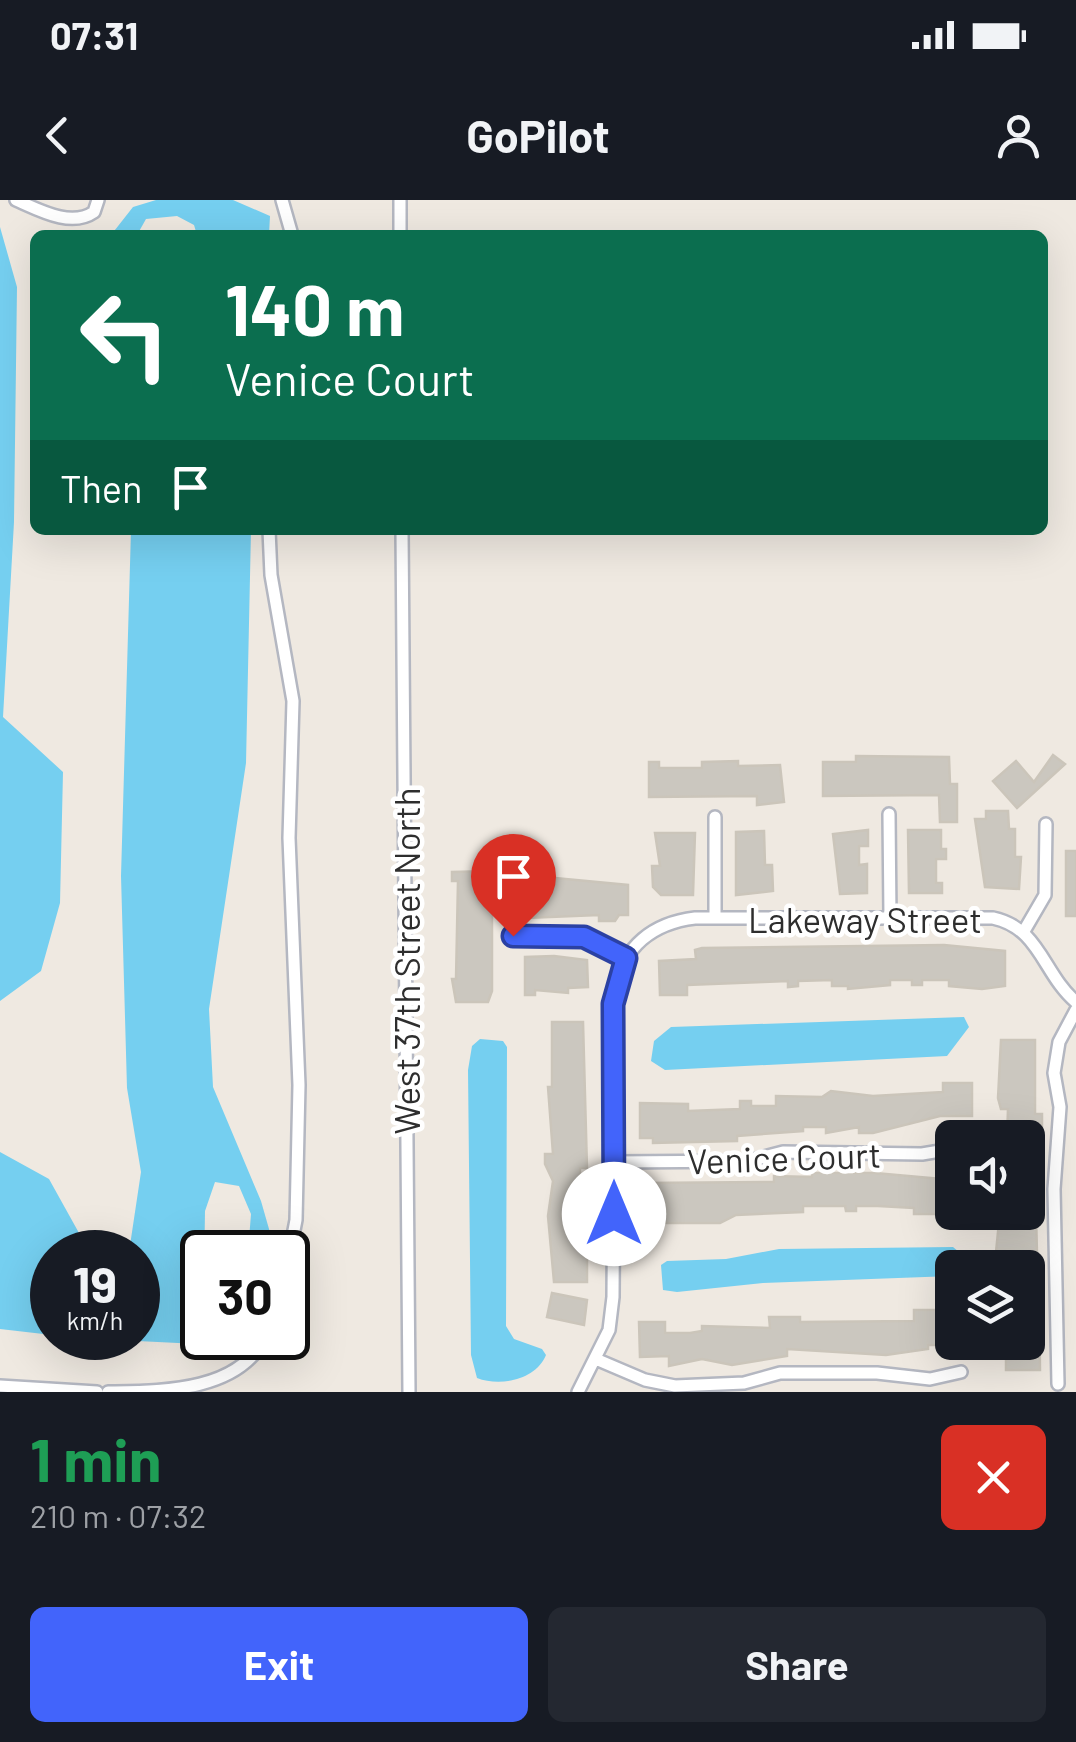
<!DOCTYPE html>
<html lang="en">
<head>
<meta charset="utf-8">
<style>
  body { margin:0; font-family:Barlow,sans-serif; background:#242831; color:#f1f3f6; height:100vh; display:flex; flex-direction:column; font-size:38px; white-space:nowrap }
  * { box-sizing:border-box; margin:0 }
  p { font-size:32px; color:#9ea1a6 }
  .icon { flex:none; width:55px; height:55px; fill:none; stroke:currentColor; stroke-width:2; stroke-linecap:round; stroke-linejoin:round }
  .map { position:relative; height:1192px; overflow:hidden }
  .drawer { display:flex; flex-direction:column; background:#171b24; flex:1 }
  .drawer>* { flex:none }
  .hud { position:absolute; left:30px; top:30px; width:1018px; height:305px; border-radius:15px; box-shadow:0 10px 40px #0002; background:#0b6e4f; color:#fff; overflow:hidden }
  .tools { position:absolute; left:935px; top:920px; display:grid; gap:20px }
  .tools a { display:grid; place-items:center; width:110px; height:110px; border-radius:15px; background:#171b24; box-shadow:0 10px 40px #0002; font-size:50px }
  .speed { position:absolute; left:30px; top:1030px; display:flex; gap:20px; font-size:50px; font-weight:700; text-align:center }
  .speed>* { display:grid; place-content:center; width:130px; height:130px; border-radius:50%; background:#171b24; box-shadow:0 10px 40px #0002; line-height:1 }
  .speed small { font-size:25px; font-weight:400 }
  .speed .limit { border:5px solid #111; border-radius:15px; background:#fff; color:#111 }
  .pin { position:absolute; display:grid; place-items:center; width:85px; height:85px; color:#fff; margin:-102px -42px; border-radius:50% 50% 50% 0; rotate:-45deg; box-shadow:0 0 10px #0007 }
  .pin .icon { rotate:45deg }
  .me { position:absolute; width:110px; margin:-55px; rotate:0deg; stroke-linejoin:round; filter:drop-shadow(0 0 8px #0008) }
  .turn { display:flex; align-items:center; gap:35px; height:210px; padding:0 30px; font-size:45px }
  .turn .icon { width:130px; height:130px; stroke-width:2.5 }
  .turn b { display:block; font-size:70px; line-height:85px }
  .then { display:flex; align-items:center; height:95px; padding:0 30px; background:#0003; gap:20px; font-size:38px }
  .round { display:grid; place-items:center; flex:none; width:105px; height:105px; border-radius:15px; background:#242831 }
  .summary { display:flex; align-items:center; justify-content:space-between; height:170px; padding:0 30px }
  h1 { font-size:60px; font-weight:700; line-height:75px; color:#1e9e55 }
  .button { display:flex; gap:20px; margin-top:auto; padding:20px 30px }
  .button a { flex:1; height:115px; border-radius:15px; background:#4264fb; color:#fff; font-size:40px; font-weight:700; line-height:115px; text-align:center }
  .button a+a { background:#242831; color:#f1f3f6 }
  .status { display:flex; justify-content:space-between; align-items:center; height:70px; padding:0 50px; background:#171b24; direction:ltr }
  .status svg { height:28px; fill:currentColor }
  header { display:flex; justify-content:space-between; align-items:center; height:130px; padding:0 30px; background:#171b24; font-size:45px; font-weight:700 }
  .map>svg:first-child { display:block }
  .water { fill:#75cff0 }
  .building { fill:#cbc7bf; stroke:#cbc5ba; stroke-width:2.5 }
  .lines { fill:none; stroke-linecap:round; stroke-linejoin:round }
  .minor-casing { stroke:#b4b7c1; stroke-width:16 }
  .minor { stroke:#fff; stroke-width:11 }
  .route-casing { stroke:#2b41a3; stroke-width:25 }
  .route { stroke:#4264fb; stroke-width:18 }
  .labels { text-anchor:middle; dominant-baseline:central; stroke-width:9; stroke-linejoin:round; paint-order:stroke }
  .street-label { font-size:35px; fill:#2e2e2e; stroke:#fff }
</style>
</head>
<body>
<div class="status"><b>07:31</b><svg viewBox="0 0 49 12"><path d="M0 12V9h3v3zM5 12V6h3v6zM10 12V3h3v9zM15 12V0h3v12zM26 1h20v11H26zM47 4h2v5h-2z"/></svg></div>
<header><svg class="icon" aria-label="back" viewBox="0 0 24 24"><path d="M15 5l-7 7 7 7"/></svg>GoPilot<svg class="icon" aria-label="person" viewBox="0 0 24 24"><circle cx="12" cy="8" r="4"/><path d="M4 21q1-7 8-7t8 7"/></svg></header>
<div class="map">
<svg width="1076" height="1192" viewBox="0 0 1076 1192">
  <rect width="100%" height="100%" fill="#efe9e1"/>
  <!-- water -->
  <path class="water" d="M156 0H233L270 16 269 35H197L194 25 177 16 146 19 137 35H111L133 7Z
    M0 27 17 87 14 322 3 517 63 572 60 703 41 771 0 801Z
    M131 330H251L246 563 209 809 213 887 261 1001 275 1050 248 1052 251 1014 239 986 215 982 205 1011 203 1138 198 1144 77 1138H138V1052H129L141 972 127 888 121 676Z
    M964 817 969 827 947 856 665 870 651 861 654 841 671 827Z
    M480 839 503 841 507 847 506 1126 514 1139 542 1149 546 1155C536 1180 500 1187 477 1178L471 1155 468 870 472 846Z
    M0 952 49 979 79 1033 106 1052H52V1135L0 1129Z
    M953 1047 959 1052V1067L952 1068V1076L763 1083 677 1092 663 1090 661 1065 667 1061 726 1059 779 1049Z"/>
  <!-- building -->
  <path class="building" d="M1053 555 1065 564 1017 608 993 581 1016 561 1034 582Z
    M856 556 949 557 950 584H957V622H940L939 595 823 596V562H856Z
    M738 561V566L780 565 784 602 757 605V596L649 597V562H659V568H702V562Z
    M986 611H1008L1009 629H1015V657H1021L1019 689 985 687 975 619H986Z
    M868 630V646H859V665L867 664V693L840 694 833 634Z
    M908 630H941V649H946V659H936V683H942V693H909Z
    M764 631 765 665H772L773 691 736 695V632Z
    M655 633H695L693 695H661L653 687 652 666H660Z
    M1066 651H1076V716H1066Z
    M492 671V791L488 802H456L452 779H456L458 681H452V672Z
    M555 678 628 685V715H619L615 721H599V715L527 718 526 684Z
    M944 745 1005 751V786L982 789 949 786V780H922V785H912V780H890V785L848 789V786H832V780L798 781V786L788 787V781L763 782 687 785V795H660L659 761 696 759 695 750 702 748Z
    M554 756 587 760 588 787 568 788V793L535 790V795H525V757Z
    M552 822H583L587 968H580V986H587L583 1019H587V1082H554L548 1016 553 981 545 964V954H553L548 887H552Z
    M1001 840H1035V914H1042V944H1028V938H1007L1008 909H1001L998 898Z
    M943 883H972V916H940L873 933H859V927L826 933V927H803V931L737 936V941L653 943V938H640V903L688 904V911L740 909V901H751V906H776V896L822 897 831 891 873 896 943 892Z
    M812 973H875L952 980V1014H914V1008L878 1006H856V1011H846L845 1006H803V1012L736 1015 720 1023H643V983L774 982V976L812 977Z
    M1000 1012H1036L1037 1054H1031V1068H1002V1052H996Z
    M1028 1080H1039L1040 1170H1006V1142H1028Z
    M552 1093 587 1100 584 1125 547 1117Z
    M914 1110H952V1139H940V1145H928V1149L886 1155 787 1149V1156L732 1165 702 1159 669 1166V1156L640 1157 639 1122H665V1133H690L702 1131V1126L770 1128 769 1117H800V1122L914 1121Z"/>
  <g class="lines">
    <defs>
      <path id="minor" d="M16 0C39 10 71 28 94 12L98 0
        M282 0 292 35
        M400 0V35
        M269 330 271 375 293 501 289 638 299 885 296 1020 288 1061
        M402 330 409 1192
        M889 614 890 718
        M715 617V718
        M1024 731 1045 695 1046 624
        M513 736 584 737 626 757
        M615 962 749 961 783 952 922 954 952 949
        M598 1160 645 1180 675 1186 744 1183 780 1173H877L930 1179 961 1172
        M1058 1184 1054 989 1060 907 1054 873 1059 842 1076 810
        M0 1186 97 1192
        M108 1192C163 1191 237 1192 265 1138
        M578 1192 609 1130 613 1097 615 788C624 746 653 723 695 718H993C1040 728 1043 774 1076 802"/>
    </defs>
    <!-- minor casing -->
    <use href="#minor" class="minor-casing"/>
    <!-- minor -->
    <use href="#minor" class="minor"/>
  </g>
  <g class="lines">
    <defs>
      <path id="route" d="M513 736 584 737 626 758 613 804 614 1014"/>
    </defs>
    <!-- route casing -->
    <use href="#route" class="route-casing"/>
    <!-- route -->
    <use href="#route" class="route"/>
  </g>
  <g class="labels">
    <!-- street labels -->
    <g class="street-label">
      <text x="865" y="719">Lakeway Street</text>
      <text transform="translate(406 761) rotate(-90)">West 37th Street North</text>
      <text transform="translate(784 957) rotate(-2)">Venice Court</text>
    </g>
  </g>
</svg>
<div class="tools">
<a><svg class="icon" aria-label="sound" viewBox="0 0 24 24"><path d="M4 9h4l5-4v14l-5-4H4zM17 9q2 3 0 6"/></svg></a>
<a><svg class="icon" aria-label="layers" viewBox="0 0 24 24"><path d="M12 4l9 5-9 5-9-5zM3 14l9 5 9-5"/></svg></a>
</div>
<div class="speed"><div>19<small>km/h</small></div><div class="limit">30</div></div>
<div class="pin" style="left:513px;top:736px;background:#d93025"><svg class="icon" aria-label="arrive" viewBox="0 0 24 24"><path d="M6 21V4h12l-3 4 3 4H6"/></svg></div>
<svg class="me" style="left:614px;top:1014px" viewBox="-20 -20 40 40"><circle r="19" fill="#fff"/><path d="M0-13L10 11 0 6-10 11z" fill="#4264fb"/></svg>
<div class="hud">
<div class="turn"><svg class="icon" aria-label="left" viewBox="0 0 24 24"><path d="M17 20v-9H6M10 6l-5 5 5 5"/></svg><div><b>140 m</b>Venice Court</div></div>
<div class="then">Then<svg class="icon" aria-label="arrive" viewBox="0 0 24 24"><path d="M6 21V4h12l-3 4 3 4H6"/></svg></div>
</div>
</div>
<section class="drawer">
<div class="summary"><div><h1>1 min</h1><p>210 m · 07:32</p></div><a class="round" style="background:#d93025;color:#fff"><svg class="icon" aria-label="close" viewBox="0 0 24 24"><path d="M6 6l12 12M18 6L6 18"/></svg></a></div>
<div class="button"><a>Exit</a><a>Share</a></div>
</section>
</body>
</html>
